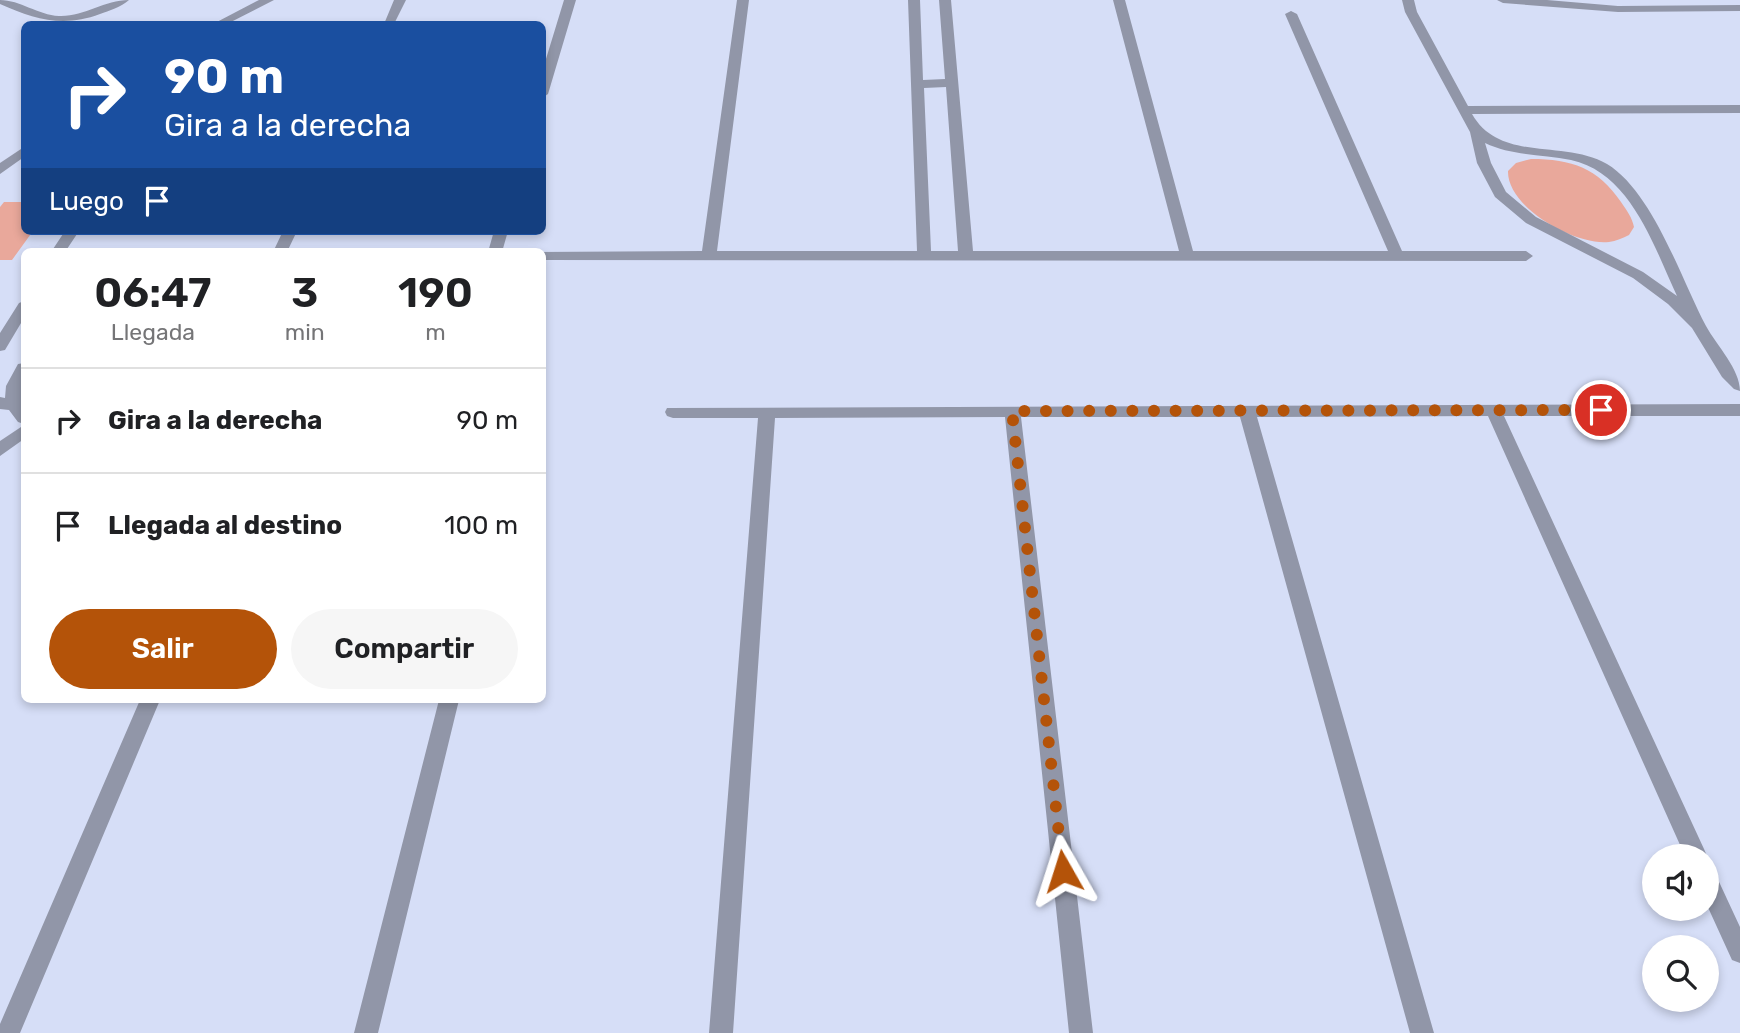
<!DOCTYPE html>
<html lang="es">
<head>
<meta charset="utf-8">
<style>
  body { margin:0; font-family:Rubik,sans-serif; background:#f6f6f6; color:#202124; height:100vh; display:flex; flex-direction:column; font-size:26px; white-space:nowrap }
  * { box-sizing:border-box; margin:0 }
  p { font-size:23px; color:#757577 }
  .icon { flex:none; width:38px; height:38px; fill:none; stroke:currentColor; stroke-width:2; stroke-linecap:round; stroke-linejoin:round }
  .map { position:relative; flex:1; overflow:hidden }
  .drawer { position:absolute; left:21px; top:248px; width:525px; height:455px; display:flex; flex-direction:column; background:#fff; border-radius:10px; box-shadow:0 4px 10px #0003 }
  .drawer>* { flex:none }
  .guide { position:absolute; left:21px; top:21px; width:525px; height:214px; border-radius:10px; box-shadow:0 4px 10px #0003; background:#1a4fa0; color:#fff; overflow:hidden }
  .buttons { position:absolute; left:1642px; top:844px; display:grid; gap:14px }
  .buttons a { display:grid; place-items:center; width:77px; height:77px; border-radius:50%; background:#fff; box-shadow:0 4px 10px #0003; font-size:35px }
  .pin { position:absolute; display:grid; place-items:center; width:60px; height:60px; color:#fff; margin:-30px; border:4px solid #fff; border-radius:50%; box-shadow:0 2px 7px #0007 }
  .me { position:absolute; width:77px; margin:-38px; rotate:354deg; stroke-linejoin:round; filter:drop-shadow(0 0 5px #0008) }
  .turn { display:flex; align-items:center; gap:24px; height:147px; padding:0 28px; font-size:32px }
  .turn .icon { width:91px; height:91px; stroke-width:2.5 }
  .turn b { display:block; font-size:49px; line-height:60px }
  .then { display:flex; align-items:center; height:66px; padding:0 28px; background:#0003; gap:14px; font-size:26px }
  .eta { display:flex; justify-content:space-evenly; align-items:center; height:119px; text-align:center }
  .eta b { font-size:42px; font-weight:600; line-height:49px }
  .cta { display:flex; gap:14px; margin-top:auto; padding:14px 28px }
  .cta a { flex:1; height:80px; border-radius:42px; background:#b45309; color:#fff; font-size:28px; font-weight:600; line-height:80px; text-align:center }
  .cta a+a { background:#f6f6f6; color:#202124 }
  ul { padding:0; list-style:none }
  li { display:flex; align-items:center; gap:21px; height:105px; padding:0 28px; border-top:2px solid #e0e0e0 }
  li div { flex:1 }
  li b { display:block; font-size:26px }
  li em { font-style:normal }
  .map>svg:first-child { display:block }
  .green { fill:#e9a89b }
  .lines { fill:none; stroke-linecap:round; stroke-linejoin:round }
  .minor { fill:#9196a8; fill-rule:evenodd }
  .route { stroke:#b45309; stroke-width:12; stroke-dasharray:0 21.6 }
</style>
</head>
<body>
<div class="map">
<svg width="1740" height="1033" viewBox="0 0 1740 1033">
  <rect width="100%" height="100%" fill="#d6def7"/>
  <!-- green -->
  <path class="green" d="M1531 159C1572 159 1598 168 1621 202 1627 211 1632 217 1634 227L1629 235C1623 238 1616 241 1609 242 1576 246 1507 208 1508 171L1516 163Z
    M4 202H24V231H33L12 260H0V207Z"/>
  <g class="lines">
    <!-- minor -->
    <path class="minor" d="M0 0C20 0 38 15 59 16 84 17 104 0 129 0 121 7 109 11 100 14 63 28 34 19 0 4Z
      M259 0H274L227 24H213Z
      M394 0H406L394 24H384Z
      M564 0H576L548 94 542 98V72Z
      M737 0H749L717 251H917L908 0H920L923 80 945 79 939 0H951L973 251H1179L1113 0H1125L1193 251H1388L1285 14 1291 11 1297 14 1402 251H1526L1533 256 1526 261 542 260V252H537L702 251ZM946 87 958 251H931L924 88Z
      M1402 0H1414L1417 12 1468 106 1740 105V113L1472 114C1500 163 1563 139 1607 164 1653 192 1681 279 1706 326 1717 346 1740 369 1740 391L1734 389 1722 377 1692 328 1668 304 1633 278 1526 223 1495 197 1477 163 1470 132 1405 12ZM1485 143C1512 156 1542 154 1571 160 1631 173 1654 247 1677 296L1643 272 1536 217 1506 192 1491 163Z
      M1497 0H1547L1618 6 1740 5V11L1618 12 1503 3Z
      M24 147V157L0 174V163Z
      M65 231H79L65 252H51Z
      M283 231H297L287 252H273Z
      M494 231H508L502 252H488Z
      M24 301V318L5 350 0 351V333L19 303Z
      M24 363 21 403 24 406V424L18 422 9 410 0 409V397L5 398 6 386 18 364Z
      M1740 404V416H1504L1704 849 1707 856 1706 857 1685 856 1488 416 1257 417 1434 1033H1410L1240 417H1021L1093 1033H1069L1005 417 775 418 733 1033H709L758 418H673L667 416 665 412 667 408Z
      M24 425V439L0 456V441Z
      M140 700H160L20 1033H0V1024Z
      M439 700H459L378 1033H354Z
      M1706 868 1714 871 1740 927V963L1732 960 1706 903Z"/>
  </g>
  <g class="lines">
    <!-- route -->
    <path class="route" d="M1063 871 1012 411 1601 410"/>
  </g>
</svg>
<div class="buttons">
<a><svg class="icon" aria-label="sound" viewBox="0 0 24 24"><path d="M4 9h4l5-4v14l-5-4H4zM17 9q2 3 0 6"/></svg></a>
<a><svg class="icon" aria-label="search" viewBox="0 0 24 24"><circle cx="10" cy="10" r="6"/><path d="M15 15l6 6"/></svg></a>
</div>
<div class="pin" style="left:1601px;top:410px;background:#d93025"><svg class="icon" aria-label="arrive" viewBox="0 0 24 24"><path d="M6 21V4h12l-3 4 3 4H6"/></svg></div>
<svg class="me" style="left:1063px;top:871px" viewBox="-20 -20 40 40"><path d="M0-17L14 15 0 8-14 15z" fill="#b45309" stroke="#fff" stroke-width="4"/></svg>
<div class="guide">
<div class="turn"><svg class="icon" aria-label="right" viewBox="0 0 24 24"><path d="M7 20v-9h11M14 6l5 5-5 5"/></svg><div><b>90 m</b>Gira a la derecha</div></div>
<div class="then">Luego<svg class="icon" aria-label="arrive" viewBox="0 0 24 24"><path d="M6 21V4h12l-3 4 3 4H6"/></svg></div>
</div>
<section class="drawer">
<div class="eta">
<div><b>06:47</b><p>Llegada</p></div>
<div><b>3</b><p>min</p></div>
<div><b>190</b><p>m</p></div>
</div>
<ul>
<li><svg class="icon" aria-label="right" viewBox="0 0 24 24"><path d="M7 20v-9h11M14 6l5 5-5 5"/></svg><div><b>Gira a la derecha</b></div><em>90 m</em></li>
<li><svg class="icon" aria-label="arrive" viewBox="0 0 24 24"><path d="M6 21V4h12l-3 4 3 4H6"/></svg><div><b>Llegada al destino</b></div><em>100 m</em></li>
</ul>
<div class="cta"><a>Salir</a><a>Compartir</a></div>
</section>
</div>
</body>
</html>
